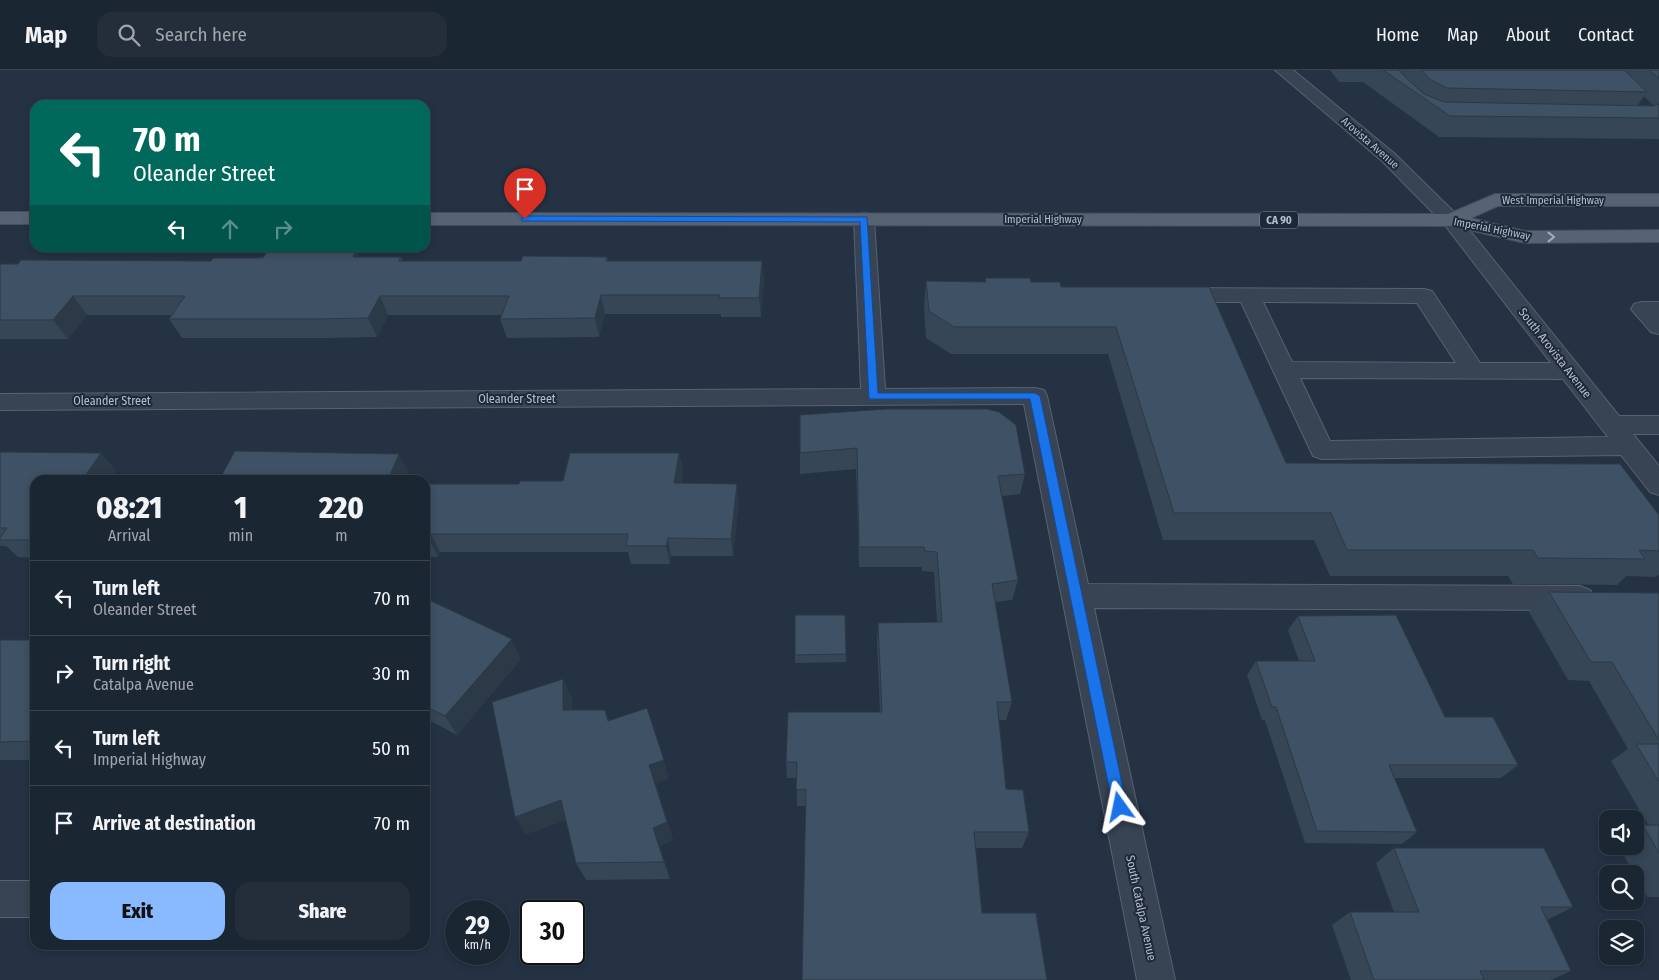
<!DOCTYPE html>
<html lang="en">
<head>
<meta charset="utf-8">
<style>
  body { margin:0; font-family:"Fira Sans Condensed",sans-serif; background:#242e3b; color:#f1f3f6; height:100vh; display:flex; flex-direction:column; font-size:19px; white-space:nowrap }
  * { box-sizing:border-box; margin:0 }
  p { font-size:16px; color:#a0a5ac }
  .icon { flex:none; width:28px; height:28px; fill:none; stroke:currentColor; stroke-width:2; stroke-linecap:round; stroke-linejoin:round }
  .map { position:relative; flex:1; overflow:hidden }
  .drawer { position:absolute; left:30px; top:405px; width:400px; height:475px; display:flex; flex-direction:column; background:#1b2633; border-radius:15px; box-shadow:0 2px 8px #0003,0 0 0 1px #39434e }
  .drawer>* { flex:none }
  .hud { position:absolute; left:30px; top:30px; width:400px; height:152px; border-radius:15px; box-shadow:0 2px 8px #0003,0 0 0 1px #39434e; background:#00695c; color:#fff; overflow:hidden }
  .fabs { position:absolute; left:1599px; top:740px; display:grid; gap:10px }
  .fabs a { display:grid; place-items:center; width:45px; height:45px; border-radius:10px; background:#1b2633; box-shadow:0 2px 8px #0003,0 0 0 1px #39434e; font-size:25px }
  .speed { position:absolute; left:445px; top:830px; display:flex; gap:10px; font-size:25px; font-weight:700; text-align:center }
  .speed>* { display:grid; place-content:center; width:65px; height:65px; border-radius:50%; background:#1b2633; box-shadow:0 2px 8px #0003,0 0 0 1px #39434e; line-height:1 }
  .speed small { font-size:12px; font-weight:400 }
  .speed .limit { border:2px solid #111; border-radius:8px; background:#fff; color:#111 }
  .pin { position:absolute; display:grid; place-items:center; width:42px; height:42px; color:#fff; margin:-51px -21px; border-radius:50% 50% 50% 0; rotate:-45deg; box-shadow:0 0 5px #0007 }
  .pin .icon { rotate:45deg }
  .me { position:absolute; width:55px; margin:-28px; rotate:348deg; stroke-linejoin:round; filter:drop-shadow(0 0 4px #0008) }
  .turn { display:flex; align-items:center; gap:18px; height:105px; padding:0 20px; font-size:22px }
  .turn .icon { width:65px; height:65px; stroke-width:2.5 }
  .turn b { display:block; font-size:35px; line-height:42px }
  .lanes { display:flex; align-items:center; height:48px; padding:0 20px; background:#0003; justify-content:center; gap:25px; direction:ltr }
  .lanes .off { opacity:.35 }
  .eta { display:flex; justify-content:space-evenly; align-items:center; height:85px; text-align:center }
  .eta b { font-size:30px; font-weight:800; line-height:35px }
  .cta { display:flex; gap:10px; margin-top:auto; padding:10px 20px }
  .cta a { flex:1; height:58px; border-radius:15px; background:#89baff; color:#111; font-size:20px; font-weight:800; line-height:58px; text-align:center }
  .cta a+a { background:#242e3b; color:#f1f3f6 }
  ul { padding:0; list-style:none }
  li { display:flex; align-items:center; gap:15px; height:75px; padding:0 20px; border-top:1px solid #39434e }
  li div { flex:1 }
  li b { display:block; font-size:19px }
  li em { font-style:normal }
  header { display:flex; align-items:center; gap:30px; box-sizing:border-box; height:70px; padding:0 25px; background:#1b2633; border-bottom:1px solid #39434e }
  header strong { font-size:24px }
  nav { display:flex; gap:28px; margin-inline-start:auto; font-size:18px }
  .search { width:350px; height:45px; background:#242e3b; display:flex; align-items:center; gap:12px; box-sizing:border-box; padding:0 18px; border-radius:15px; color:#a0a5ac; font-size:19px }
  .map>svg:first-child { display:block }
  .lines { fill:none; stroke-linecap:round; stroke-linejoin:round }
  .minor-casing { stroke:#576271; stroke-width:2 }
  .major-casing { stroke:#424d5d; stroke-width:2 }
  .minor { fill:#384453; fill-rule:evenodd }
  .major { fill:#566374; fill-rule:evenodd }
  .wall { fill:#364656; fill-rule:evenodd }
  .shaded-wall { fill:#2c3946 }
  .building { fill:#3f5164; stroke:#2c3946 }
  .oneway { stroke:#a3adbb }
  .route { fill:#1a73e8; stroke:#114b97 }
  .labels { text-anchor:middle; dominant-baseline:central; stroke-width:4; stroke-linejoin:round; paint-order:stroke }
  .far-street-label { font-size:11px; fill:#b6bfcd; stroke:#1d2939 }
  .shield { fill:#1d2939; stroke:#8892a1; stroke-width:1 }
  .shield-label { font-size:11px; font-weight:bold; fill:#b6bfcd }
  .street-label { font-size:12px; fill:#b6bfcd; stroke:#1d2939 }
</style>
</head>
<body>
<header>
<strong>Map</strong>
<div class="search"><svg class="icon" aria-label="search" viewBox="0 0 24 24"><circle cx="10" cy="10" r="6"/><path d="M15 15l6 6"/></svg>Search here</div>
<nav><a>Home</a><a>Map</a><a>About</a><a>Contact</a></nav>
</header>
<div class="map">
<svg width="1659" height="910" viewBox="0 0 1659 910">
  <rect width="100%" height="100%" fill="#243244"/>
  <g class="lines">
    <defs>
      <path id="minor" d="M1275 0H1293L1394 83 1458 146 1619 346H1659V364H1633L1659 396V425L1650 422 1621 385 1322 389 1313 386 1241 232H1176L1168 230 1165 225 1168 220 1176 218 1424 219 1432 221 1480 293H1551L1444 154 1382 91ZM1263 232 1417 233 1456 293 1292 292ZM1300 308 1563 309 1608 367 1330 371Z
        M864 143 871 145 874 149 885 319 1035 318 1044 320 1047 326 1088 514 1580 516 1590 520 1595 528 1590 536 1580 540 1094 538 1175 910H1137L1024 334 0 340V324L861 319 854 149 857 145Z
        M1642 232H1659V264L1651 262 1631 239 1634 234Z
        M0 811H35V847H0Z"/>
      <path id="major" d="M1495 124H1659V136H1498L1471 148 1525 161 1659 160V172L1525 173 1451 156 425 155V143L1448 144Z
        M0 142H35V154H0Z"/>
    </defs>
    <!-- minor casing -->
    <use href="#minor" class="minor-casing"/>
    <!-- major casing -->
    <use href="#major" class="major-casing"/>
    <!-- minor -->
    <use href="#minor" class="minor"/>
    <!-- major -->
    <use href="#major" class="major"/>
  </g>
  <!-- wall -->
  <path class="wall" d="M1330 0H1659V69L1439 67 1363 12H1339ZM1644 26 1652 34 1653 36 1638 35Z
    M356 180 359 187H401L403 191H521L607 187 608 191H762L764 210 761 247H721V244H605L599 267 507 268 500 249 502 245H388L377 267 327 268H182L169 249 171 245H87L68 269H0V194L211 191Z
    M985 208 1031 212 1061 217H1209L1286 393 1659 445V504L1656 507 1626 506 1617 515 1513 514 1508 506H1330L1314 470H1163L1108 284H951L926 268 924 238 926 211 985 212Z
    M800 345 1025 404 1020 424 1002 426 1018 510 1012 530 995 532 1012 632 1006 650H999L1006 719 1029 762 1022 778H975L982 843 1047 910 806 736H797V708H787L786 692 880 642 877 572 878 553 937 552 934 502 922 501V497H859L856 399 800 404Z
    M0 382 101 383 116 401 35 410V488L18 487 6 476H0Z
    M679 383 683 401 681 413 739 431 733 486H671L670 494H631L628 482H440L438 487H425V414H519L563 411Z
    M1549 522 1659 524V827H1647L1635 806V804H1634L1619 776H1635V760L1643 755H1648L1611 691 1628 679 1589 611 1568 610 1529 542Z
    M425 528 521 589 457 665 425 648Z
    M1298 546 1445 647 1518 695 1501 708H1394L1417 762 1402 774 1305 773 1265 650H1262L1247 605 1256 591H1299L1288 560Z
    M0 570H35V690H0Z
    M846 584V592L795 593V585Z
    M563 609 572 629V640H605L609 651 669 708 656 714 673 770 660 776 670 809 586 810 576 793 566 750 526 764 515 747Z
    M1394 778 1573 837 1547 850 1571 901 1551 910H1351L1332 855 1350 842H1394L1376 793Z"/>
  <!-- shaded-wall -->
  <path class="shaded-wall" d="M356 180 364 199 353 187Z
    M762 191 764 210 761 247 759 228Z
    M601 225 605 244 599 267 595 248Z
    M73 226 87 245 68 269 53 250Z
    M380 226 388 245 377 267 368 248Z
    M101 383 116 401 110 410H82Z
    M679 383 683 401 678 430 674 413Z
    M399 384 408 402 405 410H388Z
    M737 414 739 431 733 486 731 469Z
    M431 464 440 482 438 487 429 469Z
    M668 468 671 486 670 494 666 476Z
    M512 569 521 589 457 665 445 646Z
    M35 573V586L29 582Z
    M563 609 572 629V660L563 640Z
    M664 690 669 708 656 714 673 770 660 776 670 809 664 792 653 758 649 695Z
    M561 730 571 748 526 764 515 747Z"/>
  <!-- building -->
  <path class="building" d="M1383 0H1399L1403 5 1424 24 1444 32 1653 36 1659 34V48L1450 46Z
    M1422 0H1624L1647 22 1447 18 1429 9Z
    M1649 0H1659V8Z
    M268 180H356L353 187H401L399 191H521L523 186 607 187 606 191H762L759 228H719L720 225H601L595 248 500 249 509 226H380L368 248 317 249H169L185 226H73L53 250H0V194H18L21 190 211 191 213 188H263Z
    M985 208H1030L1031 212H1060L1061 217H1209L1286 393 1620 394 1659 445V481L1639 480 1645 489 1538 488 1533 480H1347L1331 443H1174L1116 257H954L929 241 926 211 986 212Z
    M886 339H987L999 342 1016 355 1025 404 998 406 1018 510 992 514 1012 632H997L1006 719 1023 720 1029 762H974L982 843H1036L1047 910H802L806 719 796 720 797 692H786L788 642H882L878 553 942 552 937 482 925 481 924 477H859L857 378 800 383V345Z
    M235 381 399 384 388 410H219Z
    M0 382 101 383 82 410H35V470H0V468L7 458H0Z
    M570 383H679L674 413 737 414 731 469 668 468 666 476H626L628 464H431L429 469H425V414H519L520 411H563Z
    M1549 522 1659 523V670L1612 592H1591Z
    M425 528 512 569 445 646 425 636Z
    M795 545H845L846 584 795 585Z
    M1396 545 1445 647H1493L1518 695H1389L1417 762 1317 761 1276 637H1272L1256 591H1315L1298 546Z
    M0 570H35V573L29 582H35V671L0 672Z
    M563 609V640H605L608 651 647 638 664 690 649 695 667 752 653 758 664 792 576 793 561 730 515 747 492 632Z
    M1636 674H1659V712Z
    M1643 755H1659V783Z
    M1394 778H1544L1573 837H1541L1571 901H1480L1484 910H1374L1350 842H1419Z"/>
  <!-- one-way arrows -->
  <defs><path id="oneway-chevron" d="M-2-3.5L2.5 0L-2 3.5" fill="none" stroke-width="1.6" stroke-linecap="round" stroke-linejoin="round" transform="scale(1.25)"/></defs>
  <use class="oneway" href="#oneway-chevron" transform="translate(1551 167)"/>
  <!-- route -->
  <path class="route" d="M525 146 867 147 878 323H1035L1040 326 1127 737 1125 742 1120 744 1115 742 1113 737 1030 329H869L860 152 522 151 521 149Z"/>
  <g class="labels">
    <!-- far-street labels -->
    <g class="far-street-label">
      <text transform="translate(1370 73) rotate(41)">Arovista Avenue</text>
      <text x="1553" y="130">West Imperial Highway</text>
      <text x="1043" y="149">Imperial Highway</text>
      <text transform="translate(1492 159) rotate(11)">Imperial Highway</text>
    </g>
    <!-- shield labels -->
    <rect class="shield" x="1260" y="141.5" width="38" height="17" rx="4"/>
    <g class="shield-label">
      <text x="1279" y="150">CA 90</text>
    </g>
    <!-- street labels -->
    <g class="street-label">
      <text transform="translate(1555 283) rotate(52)">South Arovista Avenue</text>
      <text x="517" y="329">Oleander Street</text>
      <text x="112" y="331">Oleander Street</text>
      <text transform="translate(1141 838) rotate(78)">South Catalpa Avenue</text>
    </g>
  </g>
</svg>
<div class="fabs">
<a><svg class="icon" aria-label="sound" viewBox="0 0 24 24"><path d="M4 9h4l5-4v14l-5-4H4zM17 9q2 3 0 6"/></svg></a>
<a><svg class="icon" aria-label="search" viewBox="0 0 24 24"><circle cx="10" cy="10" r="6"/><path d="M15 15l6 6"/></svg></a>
<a><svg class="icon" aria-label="layers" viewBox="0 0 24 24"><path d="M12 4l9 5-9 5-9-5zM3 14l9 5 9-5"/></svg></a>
</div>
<div class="speed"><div>29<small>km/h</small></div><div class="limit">30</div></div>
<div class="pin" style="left:525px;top:149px;background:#d93025"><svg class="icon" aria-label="arrive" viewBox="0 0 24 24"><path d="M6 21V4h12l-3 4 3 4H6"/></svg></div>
<svg class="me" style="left:1120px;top:737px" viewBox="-20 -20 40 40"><path d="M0-17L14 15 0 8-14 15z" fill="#1a73e8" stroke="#fff" stroke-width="4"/></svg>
<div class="hud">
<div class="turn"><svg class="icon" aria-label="left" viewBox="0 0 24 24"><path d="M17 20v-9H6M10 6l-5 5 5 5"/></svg><div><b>70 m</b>Oleander Street</div></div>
<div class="lanes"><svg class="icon" aria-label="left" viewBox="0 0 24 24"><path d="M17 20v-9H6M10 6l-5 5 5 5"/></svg><svg class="icon off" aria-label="ahead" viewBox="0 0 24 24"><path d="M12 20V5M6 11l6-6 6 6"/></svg><svg class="icon off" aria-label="right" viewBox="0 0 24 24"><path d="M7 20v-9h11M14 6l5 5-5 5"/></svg></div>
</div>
<section class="drawer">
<div class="eta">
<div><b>08:21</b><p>Arrival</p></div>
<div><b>1</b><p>min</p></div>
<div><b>220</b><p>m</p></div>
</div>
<ul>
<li><svg class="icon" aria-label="left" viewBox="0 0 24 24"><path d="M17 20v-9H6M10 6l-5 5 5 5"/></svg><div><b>Turn left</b><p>Oleander Street</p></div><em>70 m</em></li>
<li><svg class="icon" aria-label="right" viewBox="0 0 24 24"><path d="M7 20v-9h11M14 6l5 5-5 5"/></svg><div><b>Turn right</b><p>Catalpa Avenue</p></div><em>30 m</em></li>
<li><svg class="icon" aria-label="left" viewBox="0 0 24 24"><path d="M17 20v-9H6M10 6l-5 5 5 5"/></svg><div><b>Turn left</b><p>Imperial Highway</p></div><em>50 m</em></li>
<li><svg class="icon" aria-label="arrive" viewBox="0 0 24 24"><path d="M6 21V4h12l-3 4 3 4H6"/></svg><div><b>Arrive at destination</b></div><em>70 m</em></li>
</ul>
<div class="cta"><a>Exit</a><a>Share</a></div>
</section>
</div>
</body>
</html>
